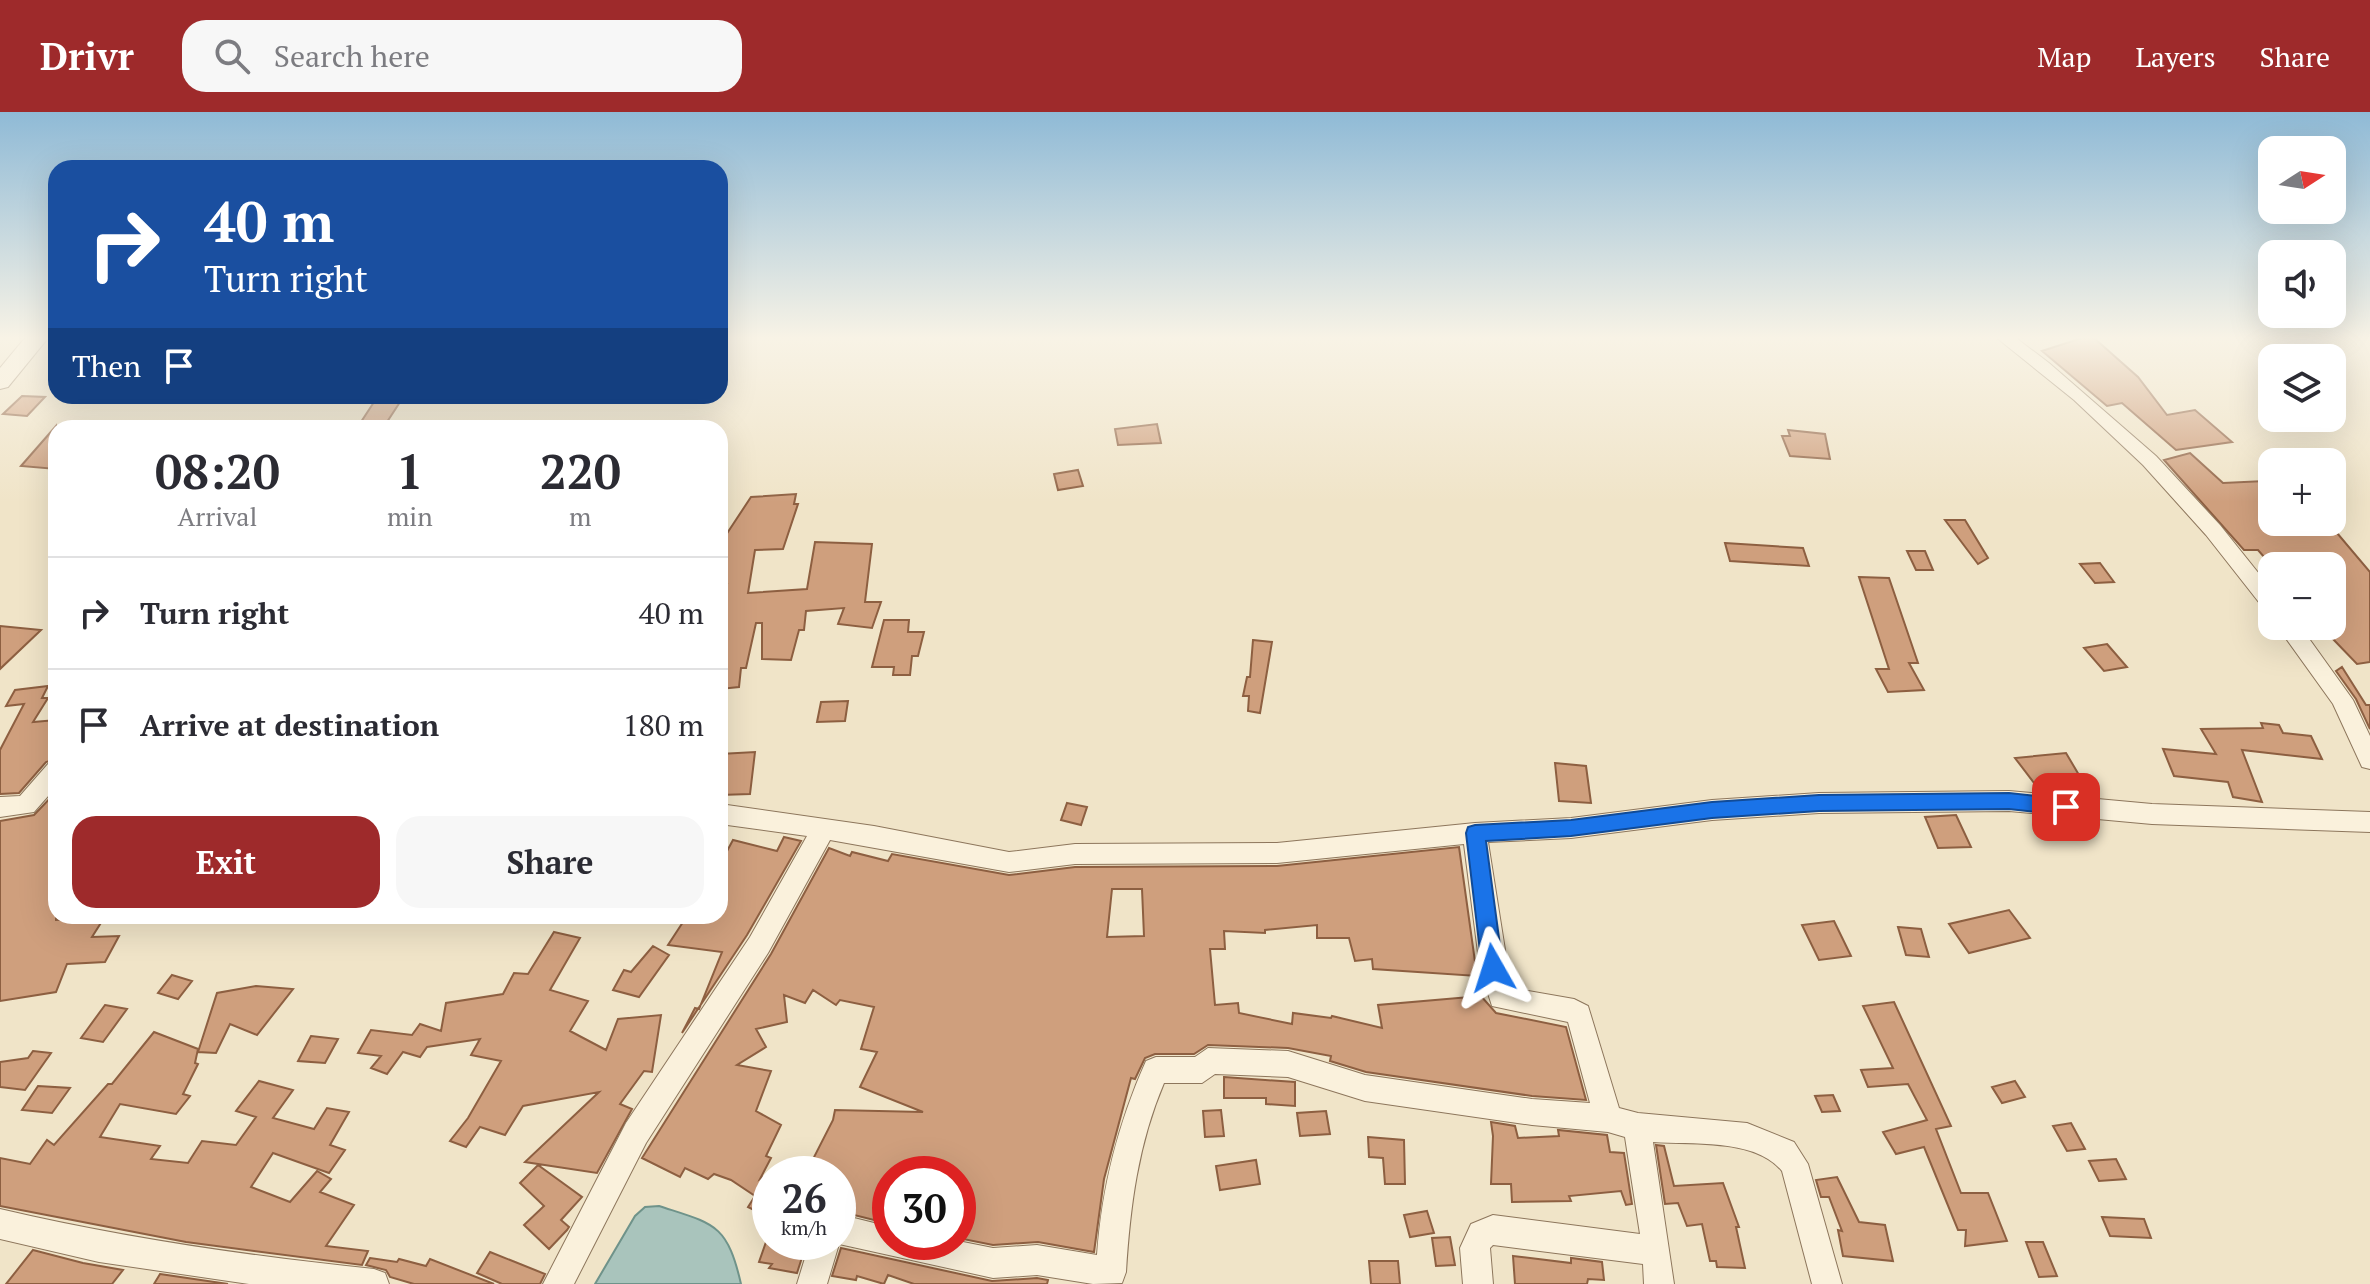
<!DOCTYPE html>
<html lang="en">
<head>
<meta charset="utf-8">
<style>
  body { margin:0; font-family:"PT Serif",serif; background:#f7f7f7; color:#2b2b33; height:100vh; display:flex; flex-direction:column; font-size:30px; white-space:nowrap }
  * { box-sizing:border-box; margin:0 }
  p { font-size:26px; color:#7c7c81 }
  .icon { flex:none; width:44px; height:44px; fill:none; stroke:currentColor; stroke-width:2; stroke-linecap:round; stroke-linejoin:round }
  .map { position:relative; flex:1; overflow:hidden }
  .side { position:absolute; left:48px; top:308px; width:680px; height:504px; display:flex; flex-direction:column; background:#fff; border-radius:24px; box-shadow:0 8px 32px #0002 }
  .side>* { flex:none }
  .banner { position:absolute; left:48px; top:48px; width:680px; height:244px; border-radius:24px; box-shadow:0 8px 32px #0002; background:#1a4fa0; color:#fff; overflow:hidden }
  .needle { width:52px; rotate:78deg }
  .tools { position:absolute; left:2258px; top:24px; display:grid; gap:16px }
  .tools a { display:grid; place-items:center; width:88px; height:88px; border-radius:16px; background:#fff; box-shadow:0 8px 32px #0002; font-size:40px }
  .speed { position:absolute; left:752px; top:1044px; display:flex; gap:16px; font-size:40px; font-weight:700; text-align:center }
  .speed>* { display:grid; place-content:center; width:104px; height:104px; border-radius:50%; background:#fff; box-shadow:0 8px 32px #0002; line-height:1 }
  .speed small { font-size:20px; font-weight:400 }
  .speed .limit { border:12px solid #d22; background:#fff; color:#111 }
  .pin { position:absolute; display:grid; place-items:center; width:68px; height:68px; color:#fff; margin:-34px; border-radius:16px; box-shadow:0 4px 12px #0006 }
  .me { position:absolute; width:88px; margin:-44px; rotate:354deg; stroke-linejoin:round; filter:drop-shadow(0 0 6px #0008) }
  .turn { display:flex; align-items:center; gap:28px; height:168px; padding:0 24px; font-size:36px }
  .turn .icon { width:104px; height:104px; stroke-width:2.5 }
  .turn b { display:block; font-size:56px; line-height:68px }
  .then { display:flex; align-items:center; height:76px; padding:0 24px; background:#0003; gap:16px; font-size:30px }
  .eta { display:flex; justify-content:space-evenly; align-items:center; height:136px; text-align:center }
  .eta b { font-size:48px; font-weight:800; line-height:56px }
  .button { display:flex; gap:16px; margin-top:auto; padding:16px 24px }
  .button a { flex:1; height:92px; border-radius:24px; background:#9e2a2b; color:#fff; font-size:32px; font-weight:800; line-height:92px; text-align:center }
  .button a+a { background:#f7f7f7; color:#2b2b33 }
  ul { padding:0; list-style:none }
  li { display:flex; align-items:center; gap:24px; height:112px; padding:0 24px; border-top:2px solid #e1e1e2 }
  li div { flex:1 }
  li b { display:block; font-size:30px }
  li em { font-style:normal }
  header { display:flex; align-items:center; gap:48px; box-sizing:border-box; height:112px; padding:0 40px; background:#9e2a2b; color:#fff }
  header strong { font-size:38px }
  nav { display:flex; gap:44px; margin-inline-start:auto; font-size:28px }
  .search { width:560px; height:72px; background:#f7f7f7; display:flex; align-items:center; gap:20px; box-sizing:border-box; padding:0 28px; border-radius:24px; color:#7c7c81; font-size:30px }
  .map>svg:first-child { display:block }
  .water { fill:#a9c4bc; stroke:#6f938a; stroke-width:2 }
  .building { fill:#cf9f7d; stroke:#8d5f41; stroke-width:2; fill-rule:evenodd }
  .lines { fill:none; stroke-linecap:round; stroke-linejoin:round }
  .minor-casing { stroke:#8d765c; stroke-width:2 }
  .tertiary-casing { stroke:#8d765c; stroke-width:2 }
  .minor { fill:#faf1dc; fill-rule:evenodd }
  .tertiary { fill:#faf1dc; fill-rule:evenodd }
  .route { fill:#1a73e8; stroke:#114b97; stroke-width:2 }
</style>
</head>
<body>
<header>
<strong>Drivr</strong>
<div class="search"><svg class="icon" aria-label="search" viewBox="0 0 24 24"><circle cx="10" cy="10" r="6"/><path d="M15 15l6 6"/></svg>Search here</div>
<nav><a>Map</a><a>Layers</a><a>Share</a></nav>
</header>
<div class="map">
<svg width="2370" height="1172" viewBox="0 0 2370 1172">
  <rect width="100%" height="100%" fill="#f0e4c8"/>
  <!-- water -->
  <path class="water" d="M659 1094C714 1112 727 1111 741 1172H595L635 1104 645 1095Z"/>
  <!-- building -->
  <path class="building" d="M2082 226H2094L2138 265 2167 303 2195 298 2232 330 2176 338 2122 291 2107 294 2042 239Z
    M22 284 45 285 27 304 3 302Z
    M378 284H404L383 316H357Z
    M1157 312 1161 331 1118 333 1115 317Z
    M56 314V357L21 354Z
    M1788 318 1825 322 1830 347 1790 344 1782 324H1790Z
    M2190 341 2223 371 2265 369 2272 377V410H2305L2309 414 2332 415 2370 460V550L2357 552 2332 526V454H2272L2258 438H2244L2164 348Z
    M1078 358 1083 374 1058 378 1054 362Z
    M796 382 794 392H798L783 437 755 438 748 481 807 477 815 430 872 432 865 490H881L872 516 838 512 844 496 806 499 804 518H799L791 548 762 547V511H756L746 556H741L739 575 720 577V510L727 472H720V432L751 385Z
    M1945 408H1965L1988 446 1978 452Z
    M1725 431 1803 436 1809 454 1730 449Z
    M1907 439H1925L1933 458H1916Z
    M2100 451 2114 470 2095 471 2080 452Z
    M1859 465 1889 466 1918 551H1909L1924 578 1888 580 1876 557H1889Z
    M884 508H909L908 520H924L918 544H912L910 563H893L894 555H872Z
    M0 514 41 518 0 557Z
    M1253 528 1272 530 1260 601 1248 599 1249 584H1243L1247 565H1250Z
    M2107 532 2127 555 2104 559 2084 536Z
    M2342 555 2366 593H2370V617L2356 587 2336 559Z
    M48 574 42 586H48L33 610 56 608V647L46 650 19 681 0 682V638L24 592 6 594 15 578Z
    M848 589 845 609 817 610 821 590Z
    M2261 611 2279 613 2283 621 2311 624 2322 647 2242 638 2262 690 2233 685 2228 670 2174 664 2163 637 2216 642 2201 617 2263 616Z
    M755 640 750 682 720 683V642Z
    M2066 641 2079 663 2034 671 2015 646Z
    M1555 651 1586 654 1591 691 1559 689Z
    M56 680V808L104 806 92 825 119 824 105 850 67 852 56 880 0 889V709L34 703Z
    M1067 691 1087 695 1081 713 1061 708Z
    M1956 703 1971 735 1938 736 1925 705Z
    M784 725 801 729 747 823 682 921 695 896 699 897 722 840 668 833 687 804H720V752L733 728 777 739Z
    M1459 735 1477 864 1373 857 1372 847 1355 849 1349 826H1317V813L1265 818V821L1224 819 1225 837H1210L1215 893 1238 891 1239 901 1292 912 1293 901 1331 906 1332 904 1382 916 1378 893 1481 884 1496 901 1566 915 1586 988 1532 984 1366 960 1330 949 1331 944 1288 936 1208 933 1194 942H1155L1145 946 1135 967 1131 966 1104 1067 1094 1140 1038 1130 993 1133 958 1126V1062H890V1112L838 1099V1062H814L811 1051 833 1008 835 998 923 1000 860 975 877 940 861 937 874 895 840 888 836 893 813 878 805 891 784 883 787 910 756 917 766 935 737 953 771 959 756 999 781 1013 766 1044 771 1046 760 1067 770 1061V1106L748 1095 755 1084 731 1068 714 1062 708 1067 685 1056 680 1065 642 1046 771 842 829 736 850 744 852 740 888 749 892 742 1009 763 1075 755 1277 754ZM1112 777H1142L1144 824 1107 825Z
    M2009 798 2030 826 1969 841 1949 812Z
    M1834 809 1851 844 1819 848 1802 813Z
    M1898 815 1921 817 1929 845 1906 843Z
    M554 820 580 826 550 878 588 889 570 919 606 938 618 907 661 903 652 960 644 959 620 992 632 997 597 1061 525 1050 599 980 523 994 505 1023 480 1015 466 1035 450 1029 468 1006 501 949 471 943 480 927 427 935 420 945 403 940 387 962 371 956 381 944 358 941 371 918 412 923 420 912 441 919 446 891 503 882 514 861 528 862Z
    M653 834 669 843 639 885 613 878 624 858 631 860Z
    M172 863 192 869 178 887 158 881Z
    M256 874 293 877 257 923 230 912 216 941 198 940 217 881Z
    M1894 890 1951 1014 1936 1017 1961 1081H1988L2007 1129 1965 1134 1966 1118H1958L1924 1035 1896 1042 1883 1020 1927 1008 1908 972 1868 975 1861 958 1893 956 1863 894Z
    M105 893 127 897 103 930 81 926Z
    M154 920 198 937 195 951 198 952 183 982 190 984 176 1002 120 992 100 1025 160 1034 151 1047 188 1051 202 1029 236 1033 256 1005 236 999 259 969 293 978 273 1006 314 1017 327 996 349 1000 330 1033 345 1038 329 1061 273 1041 251 1075 290 1090 317 1059 331 1067 320 1080 354 1093 326 1134 368 1139 362 1153 186 1130 0 1094V1046L30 1052 47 1028 54 1033 108 972H112Z
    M311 924 338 927 325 951 298 949Z
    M33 939 51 941 25 978 0 975V950L28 946Z
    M1224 965 1295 970V994L1266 992V986H1224Z
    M2015 969 2025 985 2002 991 1992 975Z
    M38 974 70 976 52 1001 22 998Z
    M1833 983 1840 999 1822 1000 1815 984Z
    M1221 998 1224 1024 1205 1025 1203 999Z
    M1326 999 1330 1022 1300 1024 1297 1001Z
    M1491 1010 1515 1014 1518 1026 1559 1024 1558 1018 1607 1023 1610 1040 1624 1041 1632 1092 1626 1093 1621 1079 1569 1084 1571 1089 1512 1090 1511 1072H1491L1493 1024Z
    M2071 1011 2085 1037 2067 1039 2053 1014Z
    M1368 1025 1404 1028 1405 1072H1385L1383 1046 1369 1045Z
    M1656 1033 1664 1034 1674 1074 1723 1071 1739 1115H1736L1745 1156 1717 1155 1716 1149H1710L1702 1112 1687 1114 1678 1091 1665 1092Z
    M2116 1047 2126 1067 2099 1069 2089 1049Z
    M1256 1048 1260 1072 1220 1078 1216 1054Z
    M538 1053 582 1085 561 1108 569 1115 567 1118 549 1137 524 1113 544 1094 520 1071Z
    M1837 1065 1859 1110 1885 1113 1893 1149 1843 1144 1838 1118 1842 1119 1829 1085H1821L1816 1068Z
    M1427 1099 1434 1121 1410 1125 1404 1103Z
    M2102 1105 2144 1107 2151 1126 2110 1124Z
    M1450 1125 1455 1153 1436 1154 1432 1126Z
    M766 1130H807L797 1161 769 1156 772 1152 759 1150Z
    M2026 1130H2043L2057 1164 2039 1165Z
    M841 1136 992 1169 1037 1166 1048 1168 1047 1172H914L888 1163 884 1172 857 1164 856 1168 832 1164Z
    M33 1138 83 1151 123 1158 112 1172H6Z
    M490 1140 545 1162 540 1172H502L477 1161Z
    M1513 1144 1571 1151V1146L1602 1150 1604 1168 1588 1167 1587 1172H1515Z
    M370 1146 397 1150 399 1147 426 1154 430 1147 494 1172H414L390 1165 386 1158 366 1153Z
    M1369 1149H1398L1400 1172H1371Z
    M160 1162 228 1172H154Z"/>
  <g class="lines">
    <defs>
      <path id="minor" d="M1997 226H2016L2049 251 2156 344 2220 413 2272 478V501L2265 498 2206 423 2143 353 2074 288Z
        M2277 514H2300L2353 588 2370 624V657L2362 655 2333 592Z
        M56 650V675L34 700 0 705V685L20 684 48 652Z
        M2009 679 2152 692 2370 700V720L2152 712 2009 699 1819 701 1712 708 1571 726 1488 730 1511 876 1574 887 1588 894 1619 996 1638 1001 1747 1011 1794 1030 1808 1052 1842 1172H1812L1782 1059C1755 1026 1692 1033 1653 1030L1674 1172H1644L1643 1152 1493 1133 1490 1136 1493 1172H1463L1460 1136 1471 1112 1493 1103 1640 1122 1625 1025 1608 1020 1532 1013 1365 989 1288 965 1215 962 1202 971H1164C1138 1032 1130 1095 1126 1160L1122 1171 1093 1172 1037 1163 993 1166 839 1132 827 1172H797L810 1130H838V1102L890 1115V1130L958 1129 993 1136 1037 1133 1097 1143C1102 1074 1118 1012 1146 949L1156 945H1195L1208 936 1288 939 1365 963 1532 987 1590 991 1568 910 1492 894 1480 856 1464 732 1277 751 1075 752 1009 760 830 728 768 841 646 1031 574 1172H543L626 1011 750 825 807 724 720 712V692L874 714 1009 740 1075 732 1277 731 1475 711 1571 706 1712 688 1819 681Z
        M0 1097C123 1126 248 1144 374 1157L385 1161 389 1172H249L99 1150 0 1127Z"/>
      <path id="tertiary" d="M25 226H48L8 275 0 277V256Z"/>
    </defs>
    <!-- minor casing -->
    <use href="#minor" class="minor-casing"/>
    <!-- tertiary casing -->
    <use href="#tertiary" class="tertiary-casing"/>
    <!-- minor -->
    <use href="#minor" class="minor"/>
    <!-- tertiary -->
    <use href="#tertiary" class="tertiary"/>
  </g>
  <!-- sky -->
  <linearGradient id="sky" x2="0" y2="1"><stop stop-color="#8fbad6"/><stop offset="0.58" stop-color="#f8f3e6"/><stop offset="1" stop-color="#f8f3e6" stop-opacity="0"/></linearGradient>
  <rect width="2370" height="390" fill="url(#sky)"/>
  <!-- route -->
  <path class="route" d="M2009 681 2066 687 2073 689 2076 695 2073 700 2066 703 2009 697 1819 699 1712 706 1571 724 1486 729 1503 856 1500 862 1493 865 1485 862 1482 856 1466 721 1468 715 1475 713 1571 708 1712 690 1819 683Z"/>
</svg>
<div class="tools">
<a><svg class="needle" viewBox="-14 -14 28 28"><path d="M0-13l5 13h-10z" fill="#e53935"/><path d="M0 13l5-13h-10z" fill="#7c7c81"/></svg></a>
<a><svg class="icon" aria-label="sound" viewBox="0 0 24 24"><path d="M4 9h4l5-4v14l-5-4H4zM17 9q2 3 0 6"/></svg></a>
<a><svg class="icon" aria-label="layers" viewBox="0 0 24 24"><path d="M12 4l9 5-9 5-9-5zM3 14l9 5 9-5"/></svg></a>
<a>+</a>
<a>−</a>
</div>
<div class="speed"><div>26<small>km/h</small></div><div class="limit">30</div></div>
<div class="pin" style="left:2066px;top:695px;background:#d93025"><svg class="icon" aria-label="arrive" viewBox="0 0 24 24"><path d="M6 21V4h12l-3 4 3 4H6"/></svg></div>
<svg class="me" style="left:1493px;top:856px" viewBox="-20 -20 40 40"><path d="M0-17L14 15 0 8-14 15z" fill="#1a73e8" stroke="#fff" stroke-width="4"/></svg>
<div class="banner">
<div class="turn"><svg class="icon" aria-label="right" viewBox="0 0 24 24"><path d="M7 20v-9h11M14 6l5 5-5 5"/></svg><div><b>40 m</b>Turn right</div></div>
<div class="then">Then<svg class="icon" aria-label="arrive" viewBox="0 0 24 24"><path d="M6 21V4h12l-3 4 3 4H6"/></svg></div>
</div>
<section class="side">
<div class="eta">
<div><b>08:20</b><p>Arrival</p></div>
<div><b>1</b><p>min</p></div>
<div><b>220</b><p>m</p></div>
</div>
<ul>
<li><svg class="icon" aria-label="right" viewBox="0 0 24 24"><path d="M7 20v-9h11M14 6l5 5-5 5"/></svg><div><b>Turn right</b></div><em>40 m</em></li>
<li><svg class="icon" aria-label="arrive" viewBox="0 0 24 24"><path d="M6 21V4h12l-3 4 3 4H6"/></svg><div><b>Arrive at destination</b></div><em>180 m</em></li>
</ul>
<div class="button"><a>Exit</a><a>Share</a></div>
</section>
</div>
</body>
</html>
